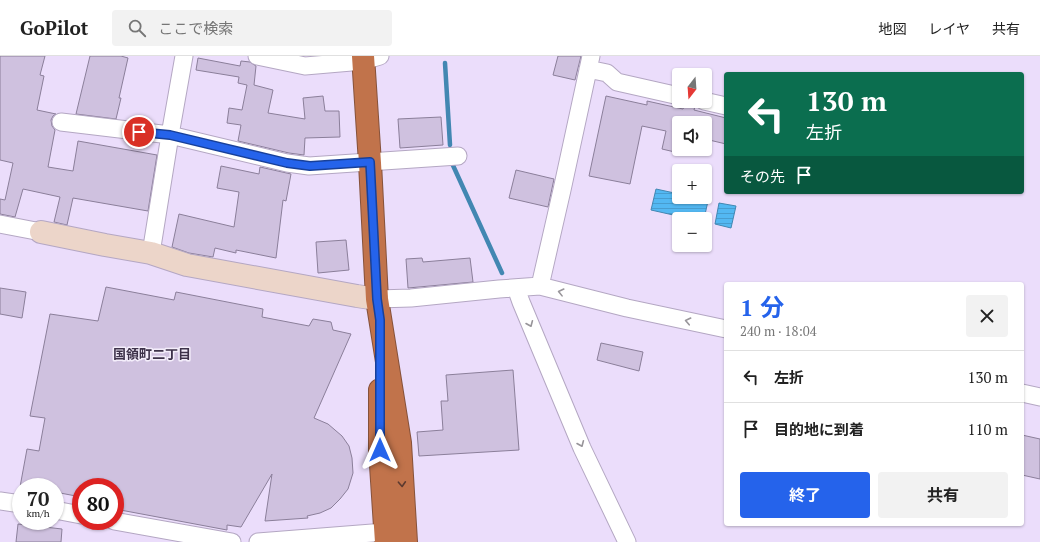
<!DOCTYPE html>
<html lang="ja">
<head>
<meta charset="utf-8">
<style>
  body { margin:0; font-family:"PT Serif","Noto Sans JP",serif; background:#f2f2f2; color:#222; height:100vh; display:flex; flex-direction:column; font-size:15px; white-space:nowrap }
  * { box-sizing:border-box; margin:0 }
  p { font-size:13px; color:#767676 }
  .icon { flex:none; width:22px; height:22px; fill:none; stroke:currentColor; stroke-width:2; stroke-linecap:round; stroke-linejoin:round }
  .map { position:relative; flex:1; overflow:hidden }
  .sheet { position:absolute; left:724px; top:226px; width:300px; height:244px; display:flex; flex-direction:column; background:#fff; border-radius:4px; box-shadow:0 1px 3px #0004 }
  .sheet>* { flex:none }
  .hud { position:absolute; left:724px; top:16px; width:300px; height:122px; border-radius:4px; box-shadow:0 1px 3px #0004; background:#0b6e4f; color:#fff; overflow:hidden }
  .needle { width:26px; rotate:197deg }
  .fabs { position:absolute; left:672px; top:12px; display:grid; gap:8px }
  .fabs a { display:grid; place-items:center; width:40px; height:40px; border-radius:4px; background:#fff; box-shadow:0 1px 3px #0004; font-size:20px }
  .speed { position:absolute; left:12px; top:422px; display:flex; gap:8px; font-size:20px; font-weight:700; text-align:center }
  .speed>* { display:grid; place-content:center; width:52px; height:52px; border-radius:50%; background:#fff; box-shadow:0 1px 3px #0004; line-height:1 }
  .speed small { font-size:10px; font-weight:400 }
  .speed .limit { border:6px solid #d22; background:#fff; color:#111 }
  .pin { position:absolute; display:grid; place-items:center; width:34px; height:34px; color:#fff; margin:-17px; border:2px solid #fff; border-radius:50%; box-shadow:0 1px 4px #0007 }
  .me { position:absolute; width:44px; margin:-22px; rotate:0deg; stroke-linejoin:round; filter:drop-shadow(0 0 3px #0008) }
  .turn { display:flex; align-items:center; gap:14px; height:84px; padding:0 16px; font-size:18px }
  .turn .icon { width:52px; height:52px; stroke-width:2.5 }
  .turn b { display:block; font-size:28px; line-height:34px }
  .then { display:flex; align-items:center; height:38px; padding:0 16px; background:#0003; gap:8px; font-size:15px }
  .round { display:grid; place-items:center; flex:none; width:42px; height:42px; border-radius:4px; background:#f2f2f2 }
  .summary { display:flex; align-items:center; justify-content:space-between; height:68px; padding:0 16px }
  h1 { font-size:24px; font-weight:700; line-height:30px; color:#2563eb }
  .cta { display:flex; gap:8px; margin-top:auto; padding:8px 16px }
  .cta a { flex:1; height:46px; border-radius:4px; background:#2563eb; color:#fff; font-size:16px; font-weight:700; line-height:46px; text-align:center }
  .cta a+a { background:#f2f2f2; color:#222 }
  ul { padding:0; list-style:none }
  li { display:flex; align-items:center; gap:12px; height:52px; padding:0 16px; border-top:1px solid #e0e0e0 }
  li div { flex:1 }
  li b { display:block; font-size:15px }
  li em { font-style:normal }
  header { display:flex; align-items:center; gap:24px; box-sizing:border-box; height:56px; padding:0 20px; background:#fff; border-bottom:1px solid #e0e0e0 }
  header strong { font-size:19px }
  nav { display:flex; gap:22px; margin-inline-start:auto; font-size:14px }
  .search { width:280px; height:36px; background:#f2f2f2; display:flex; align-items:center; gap:10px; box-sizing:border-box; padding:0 14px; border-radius:4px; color:#767676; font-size:15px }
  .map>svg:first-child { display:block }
  .water { fill:url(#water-rules); stroke:#4287b2 }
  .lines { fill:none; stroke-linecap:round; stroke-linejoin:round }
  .stream { stroke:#4287b2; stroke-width:4.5 }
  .building { fill:#cfc1df; stroke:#8b7f9a }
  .street-casing { stroke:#b4a7c3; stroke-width:19 }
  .secondary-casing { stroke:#b4a7c3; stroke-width:24 }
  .highway-casing { stroke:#86523b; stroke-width:24 }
  .street { stroke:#fff; stroke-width:17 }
  .secondary { stroke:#ecd5c9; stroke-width:22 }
  .highway { stroke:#c1734b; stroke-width:22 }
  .oneway { stroke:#98959a }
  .oneway2 { stroke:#5c3a30 }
  .route-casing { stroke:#184099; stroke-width:10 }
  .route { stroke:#2563eb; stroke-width:7 }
  .labels { text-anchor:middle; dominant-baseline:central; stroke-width:3; stroke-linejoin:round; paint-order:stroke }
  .neighbourhood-label { font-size:13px; font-weight:bold; fill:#3d324a; stroke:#f4eefb }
</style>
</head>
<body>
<header>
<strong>GoPilot</strong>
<div class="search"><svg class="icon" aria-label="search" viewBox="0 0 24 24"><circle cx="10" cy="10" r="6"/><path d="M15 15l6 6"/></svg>ここで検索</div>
<nav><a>地図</a><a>レイヤ</a><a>共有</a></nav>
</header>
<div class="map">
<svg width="1040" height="486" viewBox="0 0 1040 486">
  <defs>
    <pattern id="water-rules" width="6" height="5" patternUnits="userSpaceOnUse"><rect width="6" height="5" fill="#53b8f2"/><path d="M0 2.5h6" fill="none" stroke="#489dcf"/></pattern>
  </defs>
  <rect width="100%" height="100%" fill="#ebddfb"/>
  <!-- water -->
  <path class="water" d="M656 133 679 138V141H691L708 145 704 163H691L651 154Z
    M719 147 736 150 731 172 715 168Z"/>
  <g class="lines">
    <!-- stream -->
    <path class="stream" d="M445 7 450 89
      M451 105 502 217"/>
  </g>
  <!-- building -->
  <path class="building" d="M0 0H45L40 19 44 20 37 54 56 58 53 60 51 64 52 70 55 74 48 111 73 115 78 85 157 99 148 155 73 142 67 169 54 166 60 141 23 133 15 161 0 158V143L5 144 13 107 0 104Z
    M90 0H121L128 2 119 42H121L116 63 76 58Z
    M558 0H581L575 24 553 19Z
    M198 2 240 10 241 5 250 6 256 10 254 29 273 34 268 57 305 63 303 42 323 40 325 55H339L340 81 305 82 304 99 289 97 238 85 241 69 227 67 229 52 242 54 247 29 238 27 239 21 196 14Z
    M606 40 647 49V45L683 53 685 48 695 50 694 54 726 62V88L705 83V67H679V97L662 93 666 75 642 70 630 128 589 120Z
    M441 61 443 89 400 92 398 63Z
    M221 110 259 118 260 111 291 118 286 145 283 144 276 202 236 194V197L215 192 213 201 189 197 172 191 179 158 234 171 239 136 217 132Z
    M516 114 554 123 548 151 509 142Z
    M346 184 349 214 318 217 316 186Z
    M422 202 423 206 470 202 473 226 408 232 406 203Z
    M106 231 174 244 176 236 263 253 262 261 309 270 313 263 331 266 333 274 351 278 314 362 328 368 342 380 349 390 352 402 353 417 348 433 340 443 331 452 320 457 307 460 308 462 265 465 272 418 241 471 227 469V474L115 453V431H81V441L55 436V431H20L27 393 39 395 45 362 30 360 50 258 98 265Z
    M0 232 26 236 22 262 0 258Z
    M601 287 643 296 639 315 597 304Z
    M513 314 519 394 419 400 417 376 443 374 441 345H448L446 319Z
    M1022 379 1040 383V423L1022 419Z
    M18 468 62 473 61 486H16Z"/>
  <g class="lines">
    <defs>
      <path id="street" d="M257 0 305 10 363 5 380 0
        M588 13 607 17 617 26 679 40
        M704 45 726 50
        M61 66 170 79 287 107 309 110 458 100
        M0 168 41 176
        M151 197 170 79 184 0
        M540 230 562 134 591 0
        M516 232 521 246 582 392 627 486
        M377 243 411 242 499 233 540 230 627 252 726 273
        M1022 337 1040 341
        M0 445 21 448
        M55 454 81 459
        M114 465 232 486
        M258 486 385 476"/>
      <path id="secondary" d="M41 176 105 189 151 197 187 209 357 240 377 243"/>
      <path id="highway" d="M363 0 370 107 377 243 400 387 406 486
        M380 334V394L386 486"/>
    </defs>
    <!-- street casing -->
    <use href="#street" class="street-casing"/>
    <!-- secondary casing -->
    <use href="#secondary" class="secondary-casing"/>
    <!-- highway casing -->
    <use href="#highway" class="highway-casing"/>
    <!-- street -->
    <use href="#street" class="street"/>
    <!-- secondary -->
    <use href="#secondary" class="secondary"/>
    <!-- highway -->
    <use href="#highway" class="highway"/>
  </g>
  <!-- one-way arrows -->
  <defs><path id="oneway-chevron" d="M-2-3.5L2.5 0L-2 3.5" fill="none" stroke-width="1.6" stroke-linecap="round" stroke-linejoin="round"/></defs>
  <g class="oneway">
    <use href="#oneway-chevron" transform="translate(561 236) rotate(-166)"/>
    <use href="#oneway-chevron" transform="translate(688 265) rotate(-168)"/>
    <use href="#oneway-chevron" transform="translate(530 268) rotate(67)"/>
    <use href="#oneway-chevron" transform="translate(581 388) rotate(67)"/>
  </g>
  <use class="oneway2" href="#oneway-chevron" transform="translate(402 428) rotate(87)"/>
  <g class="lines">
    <defs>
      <path id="route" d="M139 76 170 79 287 107 310 110 370 106 377 243 380 264V394"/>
    </defs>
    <!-- route casing -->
    <use href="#route" class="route-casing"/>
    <!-- route -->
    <use href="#route" class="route"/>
  </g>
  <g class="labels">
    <!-- neighbourhood labels -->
    <g class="neighbourhood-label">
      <text x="152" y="298">国領町二丁目</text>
    </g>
  </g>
</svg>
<div class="fabs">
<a><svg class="needle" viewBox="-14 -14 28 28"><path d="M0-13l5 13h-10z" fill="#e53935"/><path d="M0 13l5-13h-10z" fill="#767676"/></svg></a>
<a><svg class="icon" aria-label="sound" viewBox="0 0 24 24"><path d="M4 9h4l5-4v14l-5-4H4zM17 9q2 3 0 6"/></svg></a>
<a>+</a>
<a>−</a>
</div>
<div class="speed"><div>70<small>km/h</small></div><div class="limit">80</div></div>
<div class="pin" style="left:139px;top:76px;background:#d93025"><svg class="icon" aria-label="arrive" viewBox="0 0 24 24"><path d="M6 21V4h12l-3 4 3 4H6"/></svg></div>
<svg class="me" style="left:380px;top:394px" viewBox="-20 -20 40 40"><path d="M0-17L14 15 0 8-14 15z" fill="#2563eb" stroke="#fff" stroke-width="4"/></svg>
<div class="hud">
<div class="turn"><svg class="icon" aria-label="left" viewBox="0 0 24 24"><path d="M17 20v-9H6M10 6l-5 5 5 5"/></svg><div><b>130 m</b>左折</div></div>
<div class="then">その先<svg class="icon" aria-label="arrive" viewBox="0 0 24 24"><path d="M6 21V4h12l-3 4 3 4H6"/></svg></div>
</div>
<section class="sheet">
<div class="summary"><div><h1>1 分</h1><p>240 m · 18:04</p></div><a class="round"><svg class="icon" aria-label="close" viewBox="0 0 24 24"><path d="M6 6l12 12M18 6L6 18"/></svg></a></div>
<ul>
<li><svg class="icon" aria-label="left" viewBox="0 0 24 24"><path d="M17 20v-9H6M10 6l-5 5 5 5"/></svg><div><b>左折</b></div><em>130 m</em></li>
<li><svg class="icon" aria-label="arrive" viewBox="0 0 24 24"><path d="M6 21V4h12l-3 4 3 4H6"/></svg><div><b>目的地に到着</b></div><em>110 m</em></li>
</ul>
<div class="cta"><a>終了</a><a>共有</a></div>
</section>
</div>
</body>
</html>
